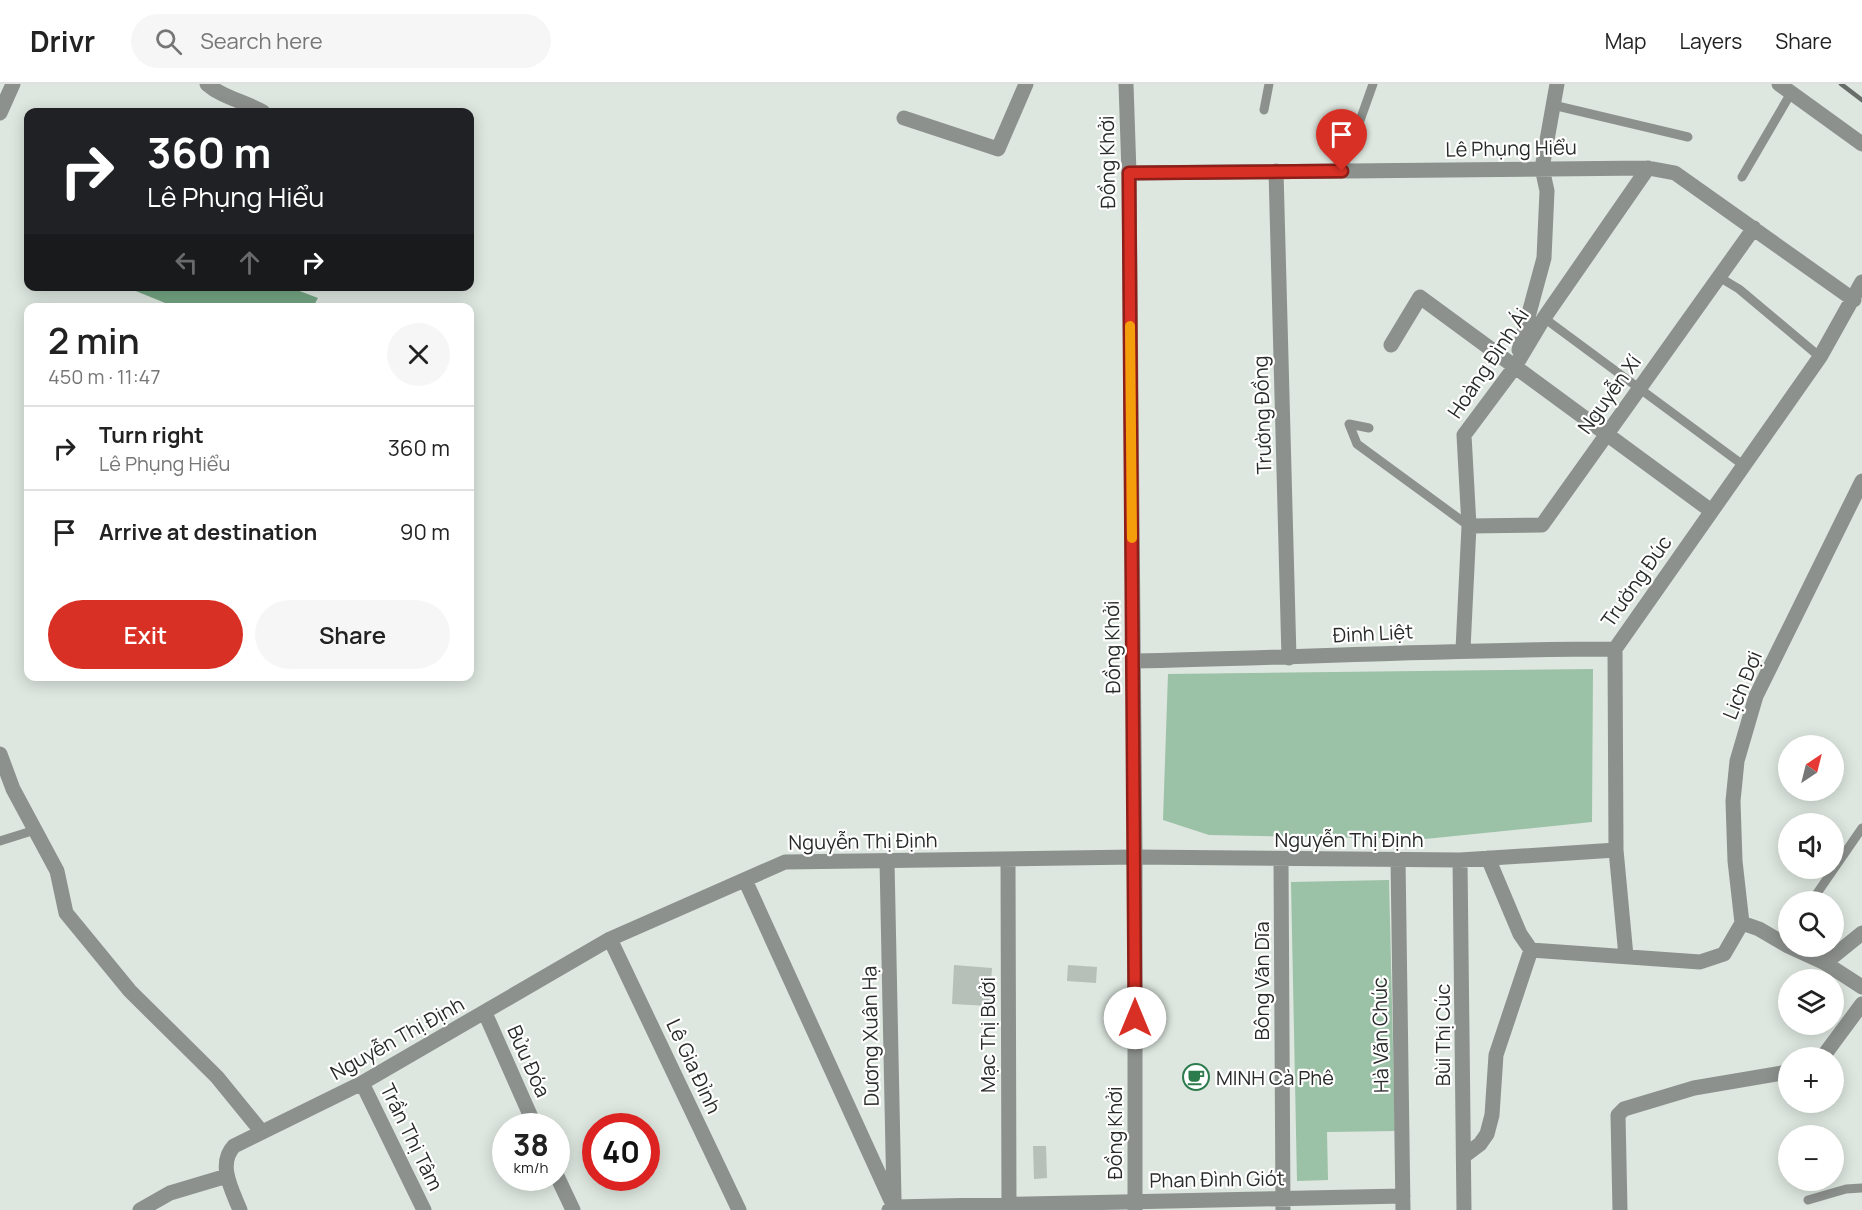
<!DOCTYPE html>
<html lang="en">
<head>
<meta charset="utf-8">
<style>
  body { margin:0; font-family:Manrope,sans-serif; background:#f6f6f6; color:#222; height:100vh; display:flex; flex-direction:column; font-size:22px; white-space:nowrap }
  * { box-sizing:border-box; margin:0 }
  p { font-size:20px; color:#767676 }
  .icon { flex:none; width:33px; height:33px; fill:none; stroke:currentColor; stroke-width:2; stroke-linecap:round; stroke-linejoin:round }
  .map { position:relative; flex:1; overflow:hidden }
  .details { position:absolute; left:24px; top:219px; width:450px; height:378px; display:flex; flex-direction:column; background:#fff; border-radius:12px; box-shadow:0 3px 15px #0003 }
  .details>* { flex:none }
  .top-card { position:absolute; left:24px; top:24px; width:450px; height:183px; border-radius:12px; box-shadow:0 3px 15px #0003; background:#202124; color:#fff; overflow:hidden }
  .needle { width:39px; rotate:35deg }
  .fabs { position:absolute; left:1778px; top:651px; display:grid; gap:12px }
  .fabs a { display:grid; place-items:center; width:66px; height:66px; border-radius:50%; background:#fff; box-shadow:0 3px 15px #0003; font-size:30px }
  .speed { position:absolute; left:492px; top:1029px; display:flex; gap:12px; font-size:30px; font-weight:700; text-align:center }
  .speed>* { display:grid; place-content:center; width:78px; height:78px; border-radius:50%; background:#fff; box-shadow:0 3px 15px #0003; line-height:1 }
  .speed small { font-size:15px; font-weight:400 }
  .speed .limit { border:9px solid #d22; background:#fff; color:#111 }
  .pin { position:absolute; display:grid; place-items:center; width:51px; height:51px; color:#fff; margin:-62px -26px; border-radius:50% 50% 50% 0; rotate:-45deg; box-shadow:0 0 6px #0007 }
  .pin .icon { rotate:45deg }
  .me { position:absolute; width:66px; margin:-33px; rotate:0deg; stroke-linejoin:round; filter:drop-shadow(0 0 4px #0008) }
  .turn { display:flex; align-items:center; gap:21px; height:126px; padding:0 24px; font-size:27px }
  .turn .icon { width:78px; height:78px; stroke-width:2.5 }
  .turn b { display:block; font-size:42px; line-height:51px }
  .lanes { display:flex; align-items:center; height:57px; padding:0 24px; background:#0003; justify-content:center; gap:30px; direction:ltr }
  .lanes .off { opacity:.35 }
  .round { display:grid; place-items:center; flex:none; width:63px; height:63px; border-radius:32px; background:#f6f6f6 }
  .headline { display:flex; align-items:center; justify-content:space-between; height:102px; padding:0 24px }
  h1 { font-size:36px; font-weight:600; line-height:45px }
  .cta { display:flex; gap:12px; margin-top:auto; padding:12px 24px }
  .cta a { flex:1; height:69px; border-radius:36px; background:#d93025; color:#fff; font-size:24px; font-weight:600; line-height:69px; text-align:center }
  .cta a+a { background:#f6f6f6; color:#222 }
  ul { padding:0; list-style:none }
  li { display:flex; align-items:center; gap:18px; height:84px; padding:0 24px; border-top:2px solid #e0e0e0 }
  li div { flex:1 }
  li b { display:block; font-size:22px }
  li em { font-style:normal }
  header { display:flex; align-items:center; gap:36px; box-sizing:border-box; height:84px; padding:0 30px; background:#fff; border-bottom:2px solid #e0e0e0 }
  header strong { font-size:28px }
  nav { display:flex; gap:33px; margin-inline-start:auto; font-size:21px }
  .search { width:420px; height:54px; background:#f6f6f6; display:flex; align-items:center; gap:15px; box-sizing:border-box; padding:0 21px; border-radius:33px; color:#767676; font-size:22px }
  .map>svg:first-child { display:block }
  .green { fill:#9bc1a6 }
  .water { fill:#73a482 }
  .building { fill:#b7bfb9 }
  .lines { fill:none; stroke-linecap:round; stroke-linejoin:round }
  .service { stroke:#8d918e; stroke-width:9 }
  .minor { stroke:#8d918e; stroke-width:15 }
  .tertiary { stroke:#8d918e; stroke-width:15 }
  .rail { stroke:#686d69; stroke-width:4.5 }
  .route-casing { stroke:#8d1f18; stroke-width:15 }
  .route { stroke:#d93025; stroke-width:10 }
  .slow { stroke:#f59e0b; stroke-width:10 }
  .labels { text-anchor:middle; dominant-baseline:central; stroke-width:4.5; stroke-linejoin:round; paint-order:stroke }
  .street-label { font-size:20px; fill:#282b29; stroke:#fff }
  .poi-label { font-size:20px; fill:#282b29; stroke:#fff; text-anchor:start }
</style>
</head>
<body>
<header>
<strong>Drivr</strong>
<div class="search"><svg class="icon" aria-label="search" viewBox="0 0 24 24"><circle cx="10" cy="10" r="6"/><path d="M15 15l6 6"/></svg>Search here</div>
<nav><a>Map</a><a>Layers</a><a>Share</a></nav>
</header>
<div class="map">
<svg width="1862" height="1126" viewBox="0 0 1862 1126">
  <rect width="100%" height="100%" fill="#dde6df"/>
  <!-- green -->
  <path class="green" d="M1593 585 1592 738 1425 755 1209 751 1163 736 1168 590Z
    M1389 796 1395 1047 1327 1048 1328 1096 1297 1097 1291 798Z"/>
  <!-- water -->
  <path class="water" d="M126 203H289L318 214 313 223H175Z"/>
  <!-- building -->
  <path class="building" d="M954 881 992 884 989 922 952 920Z
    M1068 881 1097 883 1096 899 1067 897Z
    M1033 1062H1046L1047 1094 1034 1095Z"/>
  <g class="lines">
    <!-- service -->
    <path class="service" d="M1553 21 1688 53
      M1264 26 1269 0
      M1342 87 1373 0
      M1742 93 1791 9
      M1719 193 1739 205 1820 273
      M1544 234 1743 381
      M1369 344 1349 340 1357 360 1469 442
      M0 757 35 746
      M1811 818 1862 744
      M1808 1116 1846 1105 1862 1104"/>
    <!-- minor -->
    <path class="minor" d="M207 0C223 14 244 17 263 28
      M1779 0 1862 60
      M0 29 13 0
      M904 34 998 65 1026 0
      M1276 87 1289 574
      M1129 89 1648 84 1675 89 1854 216
      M1391 261 1420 213 1710 426
      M1519 266 1544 174 1547 107 1542 84 1557 0
      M1469 442 1542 441 1754 144
      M1463 565 1469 442 1464 351 1514 284 1544 234 1648 84
      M1133 577C1294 574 1454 565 1615 565
      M0 670 13 705 57 787 66 829 130 907 217 993 261 1047
      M1488 774 1520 850 1531 866 1700 878 1724 870 1742 839 1759 845 1788 862
      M1008 775 1009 1126
      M1398 775 1403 1126
      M1281 776 1283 1126
      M1460 776 1464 1126
      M887 777 894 1116
      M745 796 894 1123
      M1742 839 1735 777 1733 717 1737 677 1756 612 1862 397
      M610 855 739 1126
      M1788 862 1825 879 1862 903
      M1626 872 1616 766 1615 565 1820 273 1862 198
      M1825 879 1862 849
      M485 929 535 1042
      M1822 974 1862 920
      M362 999 424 1126
      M1464 1072 1480 1060 1487 1050 1492 1031 1496 971 1531 866
      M556 1090 573 1126
      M140 1126 170 1109 227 1092
      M240 1126C232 1106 217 1080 234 1062L362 999 610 855 785 778 1135 773 1460 776 1616 766
      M889 1126 894 1123 1403 1112
      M1620 1126 1618 1031 1624 1025 1694 1004 1788 988"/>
    <!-- tertiary -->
    <path class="tertiary" d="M1126 0 1129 89 1135 773V1126"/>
    <!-- rail -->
    <path class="rail" d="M1841 0 1862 16"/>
  </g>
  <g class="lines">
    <defs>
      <path id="route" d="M1135 934 1129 89 1342 87"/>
    </defs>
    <!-- route casing -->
    <use href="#route" class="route-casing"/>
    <!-- route -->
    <use href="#route" class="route"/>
    <!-- slow -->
    <path class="slow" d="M1130 242 1132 454"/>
  </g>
  <!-- icons -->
  <defs>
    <symbol id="cafe-ring" viewBox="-11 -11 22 22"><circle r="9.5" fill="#fff" stroke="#2c7b4c" stroke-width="1.5"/><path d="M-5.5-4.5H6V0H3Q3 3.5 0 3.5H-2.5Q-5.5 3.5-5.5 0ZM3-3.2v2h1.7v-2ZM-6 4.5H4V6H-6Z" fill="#2c7b4c"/></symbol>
  </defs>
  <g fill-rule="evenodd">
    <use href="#cafe-ring" x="1181" y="978" width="30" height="30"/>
  </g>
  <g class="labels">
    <!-- street labels -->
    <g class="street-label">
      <text transform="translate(1511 64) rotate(-1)">Lê Phụng Hiểu</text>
      <text transform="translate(1107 78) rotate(-91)">Đồng Khởi</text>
      <text transform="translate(1488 279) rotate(-56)">Hoàng Đình Ái</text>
      <text transform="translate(1609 310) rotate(-54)">Nguyễn Xí</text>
      <text transform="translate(1262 331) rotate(-92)">Trường Đồng</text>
      <text transform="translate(1636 497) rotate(-55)">Trường Đúc</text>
      <text transform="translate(1373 549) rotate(-3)">Đinh Liệt</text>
      <text transform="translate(1112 563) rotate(-91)">Đồng Khởi</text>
      <text transform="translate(1742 601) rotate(-68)">Lịch Đợi</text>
      <text x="1349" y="755">Nguyễn Thị Định</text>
      <text transform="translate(863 757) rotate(-1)">Nguyễn Thị Định</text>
      <text transform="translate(1261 897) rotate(-90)">Bông Văn Dĩa</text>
      <text transform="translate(987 951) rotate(-90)">Mạc Thị Bưởi</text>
      <text transform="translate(1380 951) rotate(-91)">Hà Văn Chúc</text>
      <text transform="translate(1442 951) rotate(-90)">Bùi Thị Cúc</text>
      <text transform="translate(870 952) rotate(-91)">Dương Xuân Hạ</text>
      <text transform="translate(397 954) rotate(-29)">Nguyễn Thị Định</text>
      <text transform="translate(529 977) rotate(66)">Bửu Đóa</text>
      <text transform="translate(694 982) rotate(65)">Lê Gia Đỉnh</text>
      <text transform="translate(1114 1049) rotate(-90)">Đồng Khởi</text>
      <text transform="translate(412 1053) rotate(64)">Trần Thị Tâm</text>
      <text transform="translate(1217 1095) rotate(-1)">Phan Đình Giót</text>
    </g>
    <!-- poi labels -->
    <g class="poi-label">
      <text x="1216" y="993">MINH Cà Phê</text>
    </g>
  </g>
</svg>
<div class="fabs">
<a><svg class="needle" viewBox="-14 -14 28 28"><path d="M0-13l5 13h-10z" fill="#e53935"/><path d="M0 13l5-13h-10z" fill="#767676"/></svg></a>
<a><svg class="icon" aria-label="sound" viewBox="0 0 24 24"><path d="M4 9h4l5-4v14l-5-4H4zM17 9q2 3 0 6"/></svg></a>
<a><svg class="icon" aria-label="search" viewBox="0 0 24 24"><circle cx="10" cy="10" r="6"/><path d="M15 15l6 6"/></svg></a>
<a><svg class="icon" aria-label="layers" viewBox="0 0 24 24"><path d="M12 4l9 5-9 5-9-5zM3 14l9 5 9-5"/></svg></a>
<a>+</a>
<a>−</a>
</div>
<div class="speed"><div>38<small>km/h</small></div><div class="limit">40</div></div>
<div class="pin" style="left:1342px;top:87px;background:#d93025"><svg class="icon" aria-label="arrive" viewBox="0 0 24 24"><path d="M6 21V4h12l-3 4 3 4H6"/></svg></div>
<svg class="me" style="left:1135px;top:934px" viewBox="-20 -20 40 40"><circle r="19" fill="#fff"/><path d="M0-13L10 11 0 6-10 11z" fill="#d93025"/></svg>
<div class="top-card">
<div class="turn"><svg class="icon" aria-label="right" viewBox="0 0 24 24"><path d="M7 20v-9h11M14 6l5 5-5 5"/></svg><div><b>360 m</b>Lê Phụng Hiểu</div></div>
<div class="lanes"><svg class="icon off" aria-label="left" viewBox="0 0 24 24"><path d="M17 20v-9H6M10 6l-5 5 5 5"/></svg><svg class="icon off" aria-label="ahead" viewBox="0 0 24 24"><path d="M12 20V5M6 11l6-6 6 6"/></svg><svg class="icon" aria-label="right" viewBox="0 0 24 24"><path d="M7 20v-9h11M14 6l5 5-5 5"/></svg></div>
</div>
<section class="details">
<div class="headline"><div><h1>2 min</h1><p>450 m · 11:47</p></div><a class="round"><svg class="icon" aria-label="close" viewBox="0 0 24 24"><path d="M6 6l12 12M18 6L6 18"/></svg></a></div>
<ul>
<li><svg class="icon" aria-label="right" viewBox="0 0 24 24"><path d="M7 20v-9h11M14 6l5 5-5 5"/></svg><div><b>Turn right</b><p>Lê Phụng Hiểu</p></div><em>360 m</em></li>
<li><svg class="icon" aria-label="arrive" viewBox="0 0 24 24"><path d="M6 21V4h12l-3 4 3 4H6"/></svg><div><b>Arrive at destination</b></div><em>90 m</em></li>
</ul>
<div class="cta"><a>Exit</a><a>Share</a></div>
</section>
</div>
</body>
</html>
